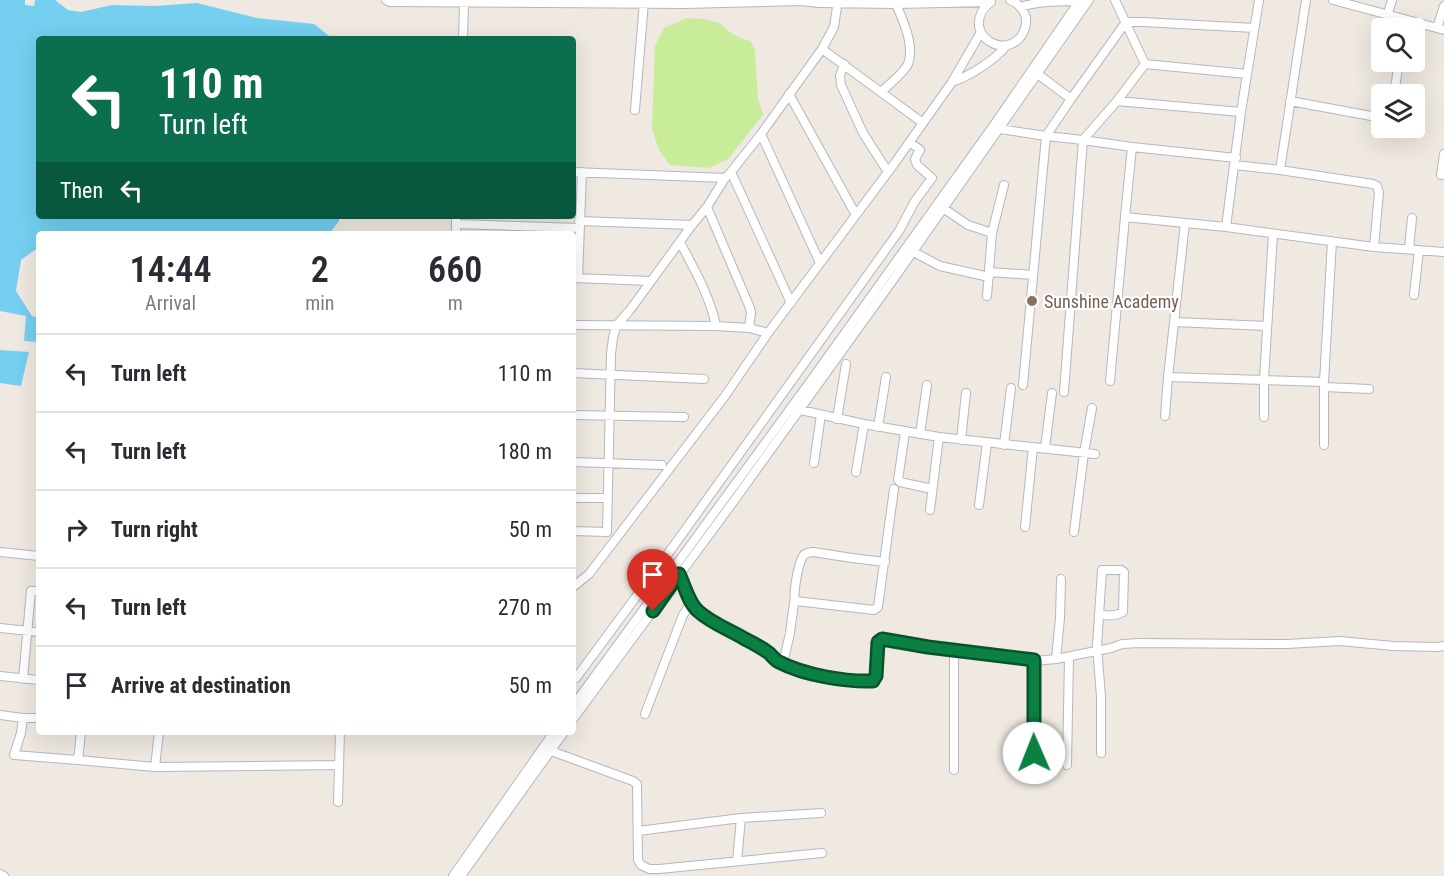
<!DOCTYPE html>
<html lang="en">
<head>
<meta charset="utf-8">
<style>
  body { margin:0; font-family:"Roboto Condensed",sans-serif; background:#f7f7f7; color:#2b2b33; height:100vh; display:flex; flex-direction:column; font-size:22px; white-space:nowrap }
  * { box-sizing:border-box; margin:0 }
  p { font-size:20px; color:#7c7c81 }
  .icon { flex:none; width:33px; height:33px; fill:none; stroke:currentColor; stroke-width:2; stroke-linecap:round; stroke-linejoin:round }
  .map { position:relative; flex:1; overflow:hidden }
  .panel { position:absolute; left:36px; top:231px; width:540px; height:504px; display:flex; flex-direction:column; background:#fff; border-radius:6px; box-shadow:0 6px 24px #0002 }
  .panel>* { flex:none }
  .guide { position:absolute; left:36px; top:36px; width:540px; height:183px; border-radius:6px; box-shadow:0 6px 24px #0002; background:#0b6e4f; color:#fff; overflow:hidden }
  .tools { position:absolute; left:1371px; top:18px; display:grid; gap:12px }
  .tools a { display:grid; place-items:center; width:54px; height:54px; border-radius:6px; background:#fff; box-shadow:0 6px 24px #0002; font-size:30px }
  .pin { position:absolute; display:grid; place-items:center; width:51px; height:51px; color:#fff; margin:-62px -26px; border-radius:50% 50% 50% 0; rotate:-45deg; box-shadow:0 0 6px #0007 }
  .pin .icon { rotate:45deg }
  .me { position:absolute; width:66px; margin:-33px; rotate:359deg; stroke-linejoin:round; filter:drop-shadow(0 0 4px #0008) }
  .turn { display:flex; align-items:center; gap:21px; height:126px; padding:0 24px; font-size:27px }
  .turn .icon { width:78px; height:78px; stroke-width:2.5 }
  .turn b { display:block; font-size:42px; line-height:51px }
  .then { display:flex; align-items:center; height:57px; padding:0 24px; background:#0003; gap:12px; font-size:22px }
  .eta { display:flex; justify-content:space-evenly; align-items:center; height:102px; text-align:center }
  .eta b { font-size:36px; font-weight:600; line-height:42px }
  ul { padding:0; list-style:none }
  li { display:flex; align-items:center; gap:18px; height:78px; padding:0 24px; border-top:2px solid #e1e1e2 }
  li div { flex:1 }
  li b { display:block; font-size:22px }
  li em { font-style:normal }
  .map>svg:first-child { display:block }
  .pitch { fill:#c9ec9a }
  .water { fill:#75cff0 }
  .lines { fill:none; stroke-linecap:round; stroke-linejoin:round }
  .minor-casing { stroke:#b4b7c1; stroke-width:10 }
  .minor { stroke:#fff; stroke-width:8 }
  .route-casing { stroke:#07532c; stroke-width:15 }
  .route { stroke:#0b8043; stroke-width:10 }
  .education-dot { fill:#8d6e63; stroke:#fff; stroke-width:2 }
  .labels { text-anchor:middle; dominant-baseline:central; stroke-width:4.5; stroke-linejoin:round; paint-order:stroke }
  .education-label { font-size:18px; fill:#785e54; stroke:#fff; text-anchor:start }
</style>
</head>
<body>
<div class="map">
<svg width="1444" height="876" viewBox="0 0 1444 876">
  <rect width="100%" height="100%" fill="#efe9e1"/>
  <!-- pitch -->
  <path class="pitch" d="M687 18 703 19 719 23 730 32 740 38 751 41 755 50 758 98 763 115 728 159 709 168 670 165 659 150 652 128 655 45 664 28Z"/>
  <!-- water -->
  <path class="water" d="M0 0H25V5L34 6 35 0H55L68 10 81 12 112 5 154 6 197 3 257 18 314 24 333 39H39V216H339V221L329 234H39V247L21 260 16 291 32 316 39 318V342L24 341 26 316 0 311Z
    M0 350 29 352 21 386 0 383Z"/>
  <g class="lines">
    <defs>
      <path id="minor" d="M386 0 390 2 684 4 800 1 820 3 896 4 991 2
        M1333 0 1444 30
        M991 2C983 7 978 16 979 26 980 32 984 38 989 41 1018 60 1044 14 1010 0
        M1020 7C1036 2 1065 0 1081 2
        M1389 10 1392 0
        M1437 28 1444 6
        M463 39 464 3
        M822 49 923 123
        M844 64 840 76 841 85 863 133 888 172
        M1145 64 1247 74
        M1035 72 1071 99 1126 22H1143L1254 28
        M952 82C970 76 995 60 1007 45
        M881 92C888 85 904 73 908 64 915 45 903 21 896 4
        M789 94 856 215
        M1394 94 1399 62
        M1071 99 1046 136 1083 140 1117 101 1145 64 1115 0
        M1117 101 1241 112
        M1290 101 1382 118
        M635 110 644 2 643 0
        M1000 129 1046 136 1023 385
        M761 134 820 263
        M1132 147 1236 158
        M1235 165 1280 170 1373 184 1377 186 1379 193 1374 247
        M1280 170 1306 0
        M573 172 725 178
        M731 172 791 303
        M1441 175 1444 154
        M707 207 750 308 751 313 749 328
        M943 208 968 225 992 233
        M579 221 692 225
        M456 224 579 228
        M1226 227 1374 247 1444 252
        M456 234V216
        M680 242C694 269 710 296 716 326
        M1409 249 1412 218
        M910 250 940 266 989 277
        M989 272 1033 275
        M574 278 650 281
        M578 278 582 172
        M1414 295 1419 250
        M987 296 992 233 1004 185
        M1174 322 1267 326
        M573 325 716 326 749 328 768 333
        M573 373 704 379
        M1168 377 1185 223
        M1110 381 1125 217 1226 227 1241 112 1259 0
        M1324 387 1369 389
        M1064 392 1083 140 1132 147 1125 217
        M796 409 864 424 939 437 1095 454
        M573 415 684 417
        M1165 416 1168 377 1324 382
        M1264 417V379L1273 234
        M837 419 846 364
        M878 427 886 377
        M905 432 898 480 900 482 932 489
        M920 434 927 385
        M961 440 966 393
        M1004 445 1011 388
        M1324 445V382L1332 241
        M1045 448 1052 393
        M573 462 662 465
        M814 463 821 415
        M856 472 864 424
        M573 498H608
        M979 505 987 443
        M930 510 939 437
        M1025 527 1033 447
        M573 531 607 532 611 354 613 338 616 326 630 310 692 225 707 207 725 178 731 172 761 134 822 49 834 27 838 0
        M1074 532 1084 453 1092 408
        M0 552 39 556
        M677 573 679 575C685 586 688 602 698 611 712 624 733 632 749 641 756 645 763 649 769 653 772 656 775 660 779 662 804 676 845 682 873 681L877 676V646L878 642 882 639 928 647 1034 661 1056 659 1111 648 1122 644 1138 643 1287 644 1340 641 1393 646 1437 647 1444 646
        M573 587 589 574 725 396 768 333 894 164 952 82 981 32
        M795 602C793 593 798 564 803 556 806 552 808 553 813 552L852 558 885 562
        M1099 614C1107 616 1116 616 1123 612L1124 572 1121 570H1102L1097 646 1101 697V753
        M0 628 39 632
        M954 651V770
        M1056 659 1060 618 1061 579
        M1034 661 1035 776
        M783 664 790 633 794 603 796 601 874 610 878 607 894 489
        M573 675 576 678 675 544 899 231 915 201 932 178 917 165 915 159 920 150 910 142
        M0 676 39 680
        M23 679 31 591H39
        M573 706 812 379 994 125 1080 0
        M645 714 683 615 691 603
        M0 715 23 718
        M39 718H23L21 733 14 755 78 760 81 732
        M573 719 731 505 893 280 1089 0
        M543 748 633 781 637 784 638 860 641 865 649 869H659L822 853
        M78 760 155 767 338 765
        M1067 765 1069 657
        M155 767 159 732
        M338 802 340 732
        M638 831 741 818 821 813
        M737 861 741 818
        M0 874 4 876
        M453 876 554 732
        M461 876 564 732"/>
    </defs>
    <!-- minor casing -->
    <use href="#minor" class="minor-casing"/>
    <!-- minor -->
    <use href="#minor" class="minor"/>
  </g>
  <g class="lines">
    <defs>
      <path id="route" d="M653 611 679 574C685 586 688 602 698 611 711 623 730 630 745 639 753 643 762 648 769 653 772 656 775 660 779 662 804 675 845 682 873 681L876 676 878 642 882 639 928 647 1034 660V753"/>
    </defs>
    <!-- route casing -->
    <use href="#route" class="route-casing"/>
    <!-- route -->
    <use href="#route" class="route"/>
  </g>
  <!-- markers -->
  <circle class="education-dot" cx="1032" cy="301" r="6"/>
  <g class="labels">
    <!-- education labels -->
    <g class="education-label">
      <text x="1044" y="301">Sunshine Academy</text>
    </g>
  </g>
</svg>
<div class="tools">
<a><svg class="icon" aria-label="search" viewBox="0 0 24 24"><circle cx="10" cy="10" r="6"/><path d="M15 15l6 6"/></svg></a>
<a><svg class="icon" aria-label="layers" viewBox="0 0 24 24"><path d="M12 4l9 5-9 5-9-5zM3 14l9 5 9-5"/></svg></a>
</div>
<div class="pin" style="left:653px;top:611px;background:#d93025"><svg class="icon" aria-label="arrive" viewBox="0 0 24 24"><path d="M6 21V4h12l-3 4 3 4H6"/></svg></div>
<svg class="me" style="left:1034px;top:753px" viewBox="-20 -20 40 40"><circle r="19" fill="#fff"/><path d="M0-13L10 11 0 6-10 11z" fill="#0b8043"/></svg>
<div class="guide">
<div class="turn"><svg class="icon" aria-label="left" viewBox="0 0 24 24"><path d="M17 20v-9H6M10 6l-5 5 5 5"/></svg><div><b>110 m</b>Turn left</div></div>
<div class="then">Then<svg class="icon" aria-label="left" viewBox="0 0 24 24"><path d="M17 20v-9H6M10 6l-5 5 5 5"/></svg></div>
</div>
<section class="panel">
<div class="eta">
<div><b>14:44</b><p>Arrival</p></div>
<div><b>2</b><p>min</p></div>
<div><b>660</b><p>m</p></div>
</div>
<ul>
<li><svg class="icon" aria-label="left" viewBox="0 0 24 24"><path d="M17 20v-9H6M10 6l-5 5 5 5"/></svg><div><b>Turn left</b></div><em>110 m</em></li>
<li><svg class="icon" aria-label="left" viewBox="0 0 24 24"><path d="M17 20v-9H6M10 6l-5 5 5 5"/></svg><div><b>Turn left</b></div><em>180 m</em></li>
<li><svg class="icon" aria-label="right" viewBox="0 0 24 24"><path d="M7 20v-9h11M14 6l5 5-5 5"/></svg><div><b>Turn right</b></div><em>50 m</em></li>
<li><svg class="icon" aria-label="left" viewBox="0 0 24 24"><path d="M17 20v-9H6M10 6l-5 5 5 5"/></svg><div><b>Turn left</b></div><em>270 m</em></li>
<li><svg class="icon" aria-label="arrive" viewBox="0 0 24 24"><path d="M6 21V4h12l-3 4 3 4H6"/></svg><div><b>Arrive at destination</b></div><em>50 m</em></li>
</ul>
</section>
</div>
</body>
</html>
